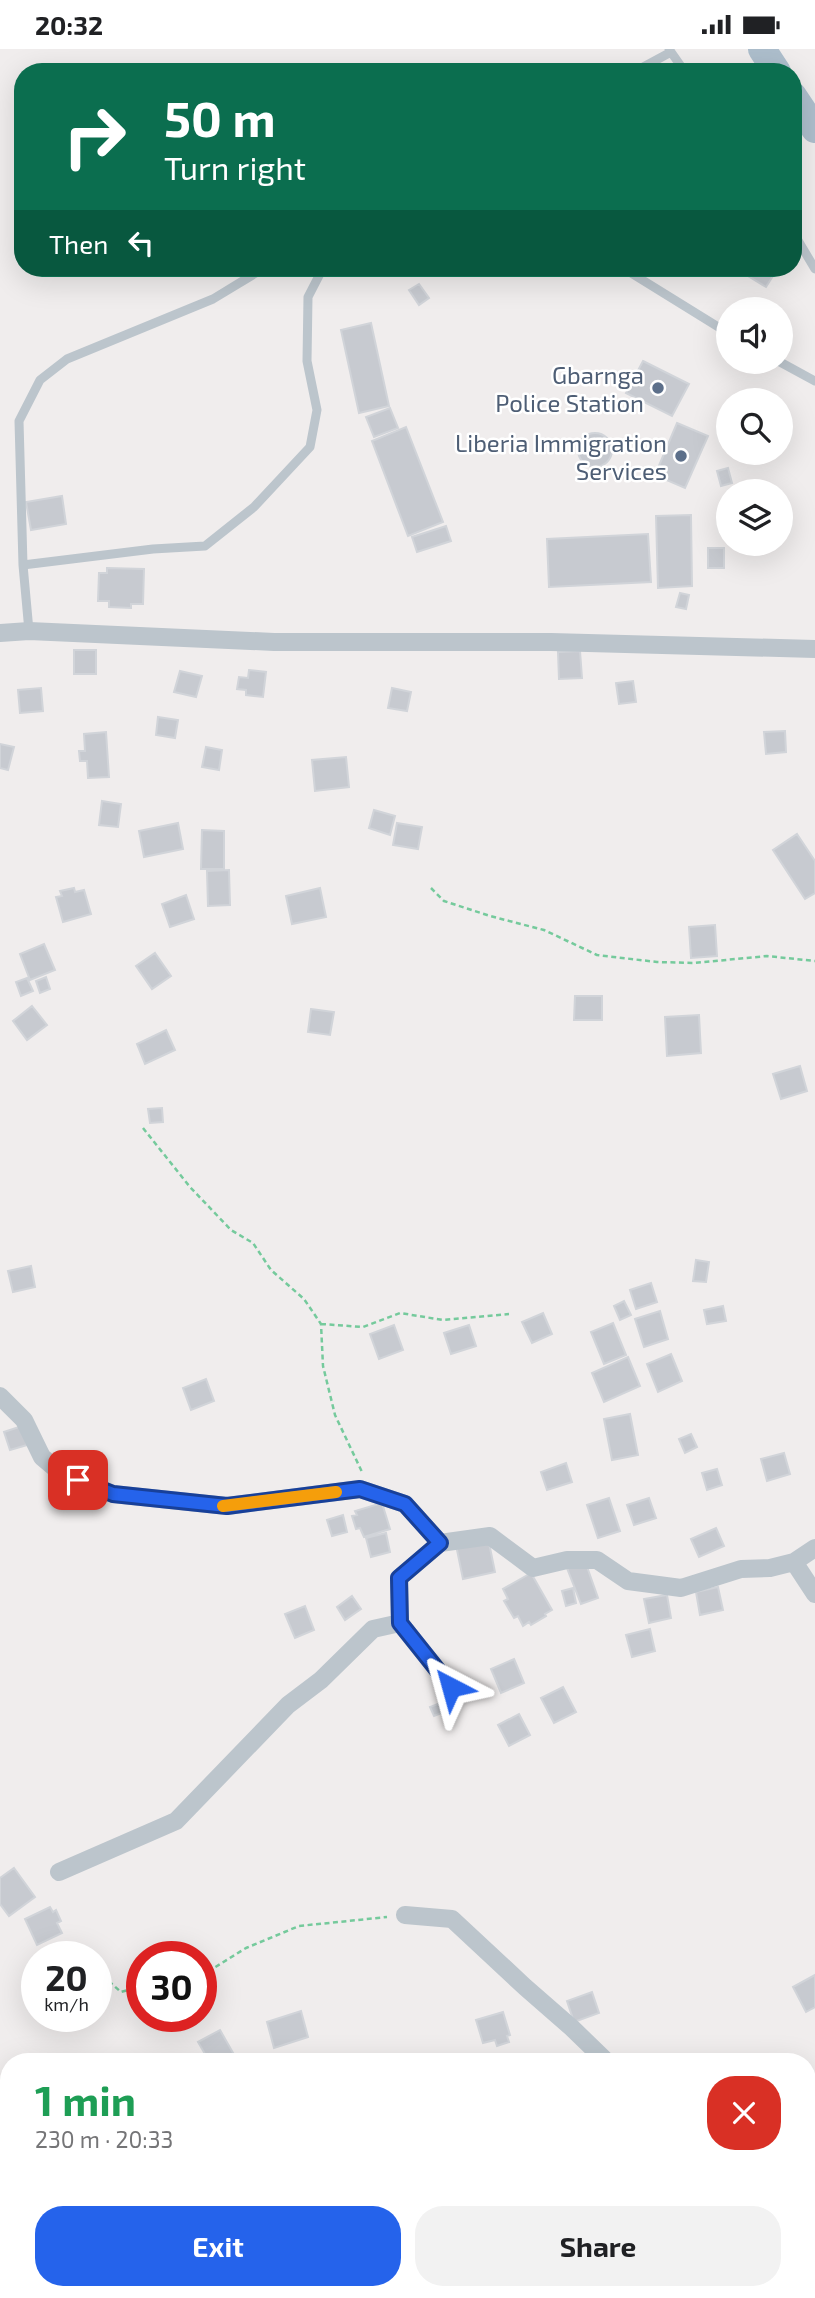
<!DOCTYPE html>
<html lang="en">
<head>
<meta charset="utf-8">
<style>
  body { margin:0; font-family:"Exo 2",sans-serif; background:#f2f2f2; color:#202124; height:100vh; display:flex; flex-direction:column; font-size:26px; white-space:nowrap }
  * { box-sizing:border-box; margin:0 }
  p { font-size:23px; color:#757577 }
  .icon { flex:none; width:38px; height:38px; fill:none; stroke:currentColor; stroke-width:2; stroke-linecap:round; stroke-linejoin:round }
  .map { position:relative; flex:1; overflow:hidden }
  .panel { position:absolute; left:0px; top:2004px; width:816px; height:247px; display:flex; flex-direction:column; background:#fff; border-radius:28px 28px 0 0; box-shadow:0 7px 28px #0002 }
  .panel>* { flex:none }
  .hud { position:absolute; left:14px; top:14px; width:788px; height:214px; border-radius:28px; box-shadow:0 7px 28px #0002; background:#0b6e4f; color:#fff; overflow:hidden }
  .buttons { position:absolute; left:716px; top:248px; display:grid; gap:14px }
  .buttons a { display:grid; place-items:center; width:77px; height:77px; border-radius:50%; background:#fff; box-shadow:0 7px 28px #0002; font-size:35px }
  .speed { position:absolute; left:21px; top:1892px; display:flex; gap:14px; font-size:35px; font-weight:700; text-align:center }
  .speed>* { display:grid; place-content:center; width:91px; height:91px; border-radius:50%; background:#fff; box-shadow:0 7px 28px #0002; line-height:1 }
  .speed small { font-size:18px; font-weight:400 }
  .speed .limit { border:10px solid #d22; background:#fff; color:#111 }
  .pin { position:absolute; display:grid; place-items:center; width:60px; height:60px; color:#fff; margin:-30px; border-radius:14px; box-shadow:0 4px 10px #0006 }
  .me { position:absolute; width:77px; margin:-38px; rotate:321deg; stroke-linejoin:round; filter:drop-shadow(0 0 5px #0008) }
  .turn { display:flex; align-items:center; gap:24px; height:147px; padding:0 35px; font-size:32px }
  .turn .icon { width:91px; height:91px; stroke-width:2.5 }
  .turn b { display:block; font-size:49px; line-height:60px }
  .then { display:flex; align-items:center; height:66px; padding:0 35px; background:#0003; gap:14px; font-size:26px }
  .round { display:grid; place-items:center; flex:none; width:74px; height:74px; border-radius:28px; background:#f2f2f2 }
  .overview { display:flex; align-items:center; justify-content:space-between; height:119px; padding:0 35px }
  h1 { font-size:42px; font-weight:700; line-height:52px; color:#1e9e55 }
  .primary-button { display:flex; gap:14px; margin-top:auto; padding:14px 35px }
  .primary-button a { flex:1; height:80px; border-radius:28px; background:#2563eb; color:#fff; font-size:28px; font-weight:700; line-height:80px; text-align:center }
  .primary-button a+a { background:#f2f2f2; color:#202124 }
  .status { display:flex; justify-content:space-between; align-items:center; height:49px; padding:0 35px; background:#fff; direction:ltr }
  .status svg { height:19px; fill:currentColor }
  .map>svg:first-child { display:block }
  .building { fill:#c7cad0; stroke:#d1d4d9; stroke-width:2 }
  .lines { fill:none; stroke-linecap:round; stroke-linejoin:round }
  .path { stroke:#75ca9c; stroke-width:2.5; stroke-dasharray:5 3.5; stroke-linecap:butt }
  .service { stroke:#bcc5cc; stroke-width:9 }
  .minor { stroke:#bcc5cc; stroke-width:18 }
  .primary { stroke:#adbecc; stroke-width:28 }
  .route-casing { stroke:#184099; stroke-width:18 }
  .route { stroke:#2563eb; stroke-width:12 }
  .slow { stroke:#f59e0b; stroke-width:12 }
  .service-dot { fill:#5c6f8a; stroke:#fff; stroke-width:2.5 }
  .labels { text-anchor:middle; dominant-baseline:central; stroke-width:5; stroke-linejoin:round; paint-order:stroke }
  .service-label { font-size:24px; fill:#4e5e75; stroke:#fff; text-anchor:end }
</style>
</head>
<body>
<div class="status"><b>20:32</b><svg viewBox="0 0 49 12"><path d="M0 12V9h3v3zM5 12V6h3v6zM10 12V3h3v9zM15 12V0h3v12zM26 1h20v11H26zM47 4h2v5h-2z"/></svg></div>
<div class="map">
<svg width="815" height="2249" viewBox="0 0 815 2249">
  <rect width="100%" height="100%" fill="#f0eded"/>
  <!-- building -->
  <path class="building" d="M735 219H778L766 238Z
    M419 235 429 249 419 256 409 241Z
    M371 274 389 357 359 364 341 281Z
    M643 312 689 335 672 367 626 344Z
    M390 359 398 379 374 388 366 368Z
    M677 374 708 387 685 439 655 426Z
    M406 378 443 473 408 487 372 392Z
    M578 401a17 17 0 1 1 34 0a17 17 0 1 1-34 0Z
    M728 419 732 434 721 437 717 422Z
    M62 447 66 475 31 481 26 453Z
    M691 466 692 537 658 539 656 467Z
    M446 477 451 492 417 503 412 488Z
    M648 485 651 533 549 538 547 490Z
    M708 499H724V519H708Z
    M107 519 144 520 143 555H131V559L109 558V552H98L99 524H107Z
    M680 544 689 546 686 560 676 558Z
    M74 601H96V625H74Z
    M580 602 582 629 559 630 558 603Z
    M249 621 266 623 263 648 246 646V641L237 640 239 628 248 629Z
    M180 622 202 627 196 648 174 643Z
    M633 632 636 653 619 655 616 634Z
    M41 639 43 662 20 664 18 641Z
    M392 639 411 643 407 662 388 659Z
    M158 668 178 671 175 689 156 686Z
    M785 682 786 703 766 705 764 683Z
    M106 683 109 728 88 729 87 712H80L79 702H85L84 685Z
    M0 695 14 698 8 721 0 719Z
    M206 698 222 701 219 721 202 718Z
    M346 708 349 738 315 742 312 711Z
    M102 752 121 755 118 778 99 776Z
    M374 761 395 767 390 786 369 779Z
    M178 774 183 800 144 808 139 782Z
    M397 774 422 778 418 800 393 796Z
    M202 781 224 782V820H201Z
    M797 785 815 812V844L805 850 773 801Z
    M229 821 230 856 208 857 207 822Z
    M74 839 75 843 84 841 91 865 63 873 56 848 62 847 60 842Z
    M320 839 326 868 292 875 286 847Z
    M186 846 194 870 170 878 162 855Z
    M715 876 717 907 691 909 689 878Z
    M44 895 55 921 30 931 20 905Z
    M155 904 171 927 152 940 136 917Z
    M46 928 50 940 40 944 36 932Z
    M27 929 33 942 21 947 16 933Z
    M575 947H602V971H574Z
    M32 957 47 976 27 991 13 972Z
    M311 960 334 963 330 986 308 983Z
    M699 966 701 1004 667 1007 665 968Z
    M166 981 175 1001 145 1015 137 995Z
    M800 1017 807 1042 781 1050 773 1025Z
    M162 1059 163 1073 150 1074 148 1060Z
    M696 1211 709 1213 706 1233 693 1232Z
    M31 1217 35 1238 13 1243 8 1222Z
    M651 1234 657 1253 636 1260 630 1241Z
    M624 1252 631 1266 620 1271 614 1257Z
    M723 1257 726 1272 707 1275 704 1261Z
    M660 1262 668 1290 644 1298 635 1270Z
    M543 1264 552 1285 532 1294 522 1273Z
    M613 1274 626 1306 604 1315 591 1283Z
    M394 1276 403 1301 379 1310 370 1285Z
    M469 1276 476 1297 451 1305 444 1284Z
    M671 1305 682 1332 658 1343 647 1315Z
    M628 1308 640 1337 604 1353 592 1324Z
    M206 1330 214 1352 191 1361 183 1339Z
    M630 1365 638 1406 612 1411 604 1370Z
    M22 1377 27 1396 10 1401 4 1383Z
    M691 1385 697 1398 685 1404 679 1390Z
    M784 1404 790 1425 767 1432 761 1410Z
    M566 1414 572 1433 547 1441 541 1423Z
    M717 1420 722 1436 707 1441 702 1424Z
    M609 1449 620 1482 598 1489 587 1456Z
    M649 1449 656 1469 634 1476 627 1456Z
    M382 1454 390 1480 364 1488 360 1479 356 1480 352 1467 357 1466 355 1462Z
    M343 1466 347 1483 332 1487 327 1471Z
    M716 1479 724 1497 699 1508 691 1490Z
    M386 1484 390 1503 371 1508 366 1489Z
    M488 1489 495 1523 463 1530 456 1496Z
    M585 1512 598 1549 581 1555 567 1519Z
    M531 1524 552 1561 545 1565 546 1567 531 1576 529 1573 523 1577 518 1567 514 1569 504 1552 508 1550 503 1540Z
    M718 1538 723 1561 700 1566 696 1543Z
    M573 1539 576 1554 566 1557 562 1542Z
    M667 1546 671 1569 649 1574 644 1550Z
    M352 1547 361 1560 345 1571 337 1558Z
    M305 1557 314 1581 295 1589 285 1565Z
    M650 1580 655 1602 632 1608 626 1586Z
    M514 1610 524 1634 501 1644 491 1620Z
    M563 1638 576 1663 554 1674 541 1649Z
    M448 1651 452 1660 434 1667 430 1658Z
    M519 1665 530 1686 509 1697 498 1676Z
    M14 1819 35 1848 9 1867 0 1855V1829Z
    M50 1858 53 1863 56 1861 61 1872 57 1874 62 1884 37 1896 25 1870Z
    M815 1926V1958L806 1963 793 1938Z
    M592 1943 599 1964 574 1973 567 1952Z
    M301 1962 308 1988 274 1999 267 1973Z
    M503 1963 510 1986 507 1987 509 1993 497 1997 495 1991 483 1994 476 1971Z
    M220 1981 236 2009 230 2012H209L198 1993Z
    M815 2065V2091L807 2096V2070Z"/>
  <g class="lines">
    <!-- path -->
    <path class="path" d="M431 839 444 852 490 867 544 881 597 906 657 913 694 914 767 907 815 912
      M143 1079 190 1138 231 1181 253 1194 271 1221 304 1250 321 1275 323 1317 335 1366 362 1423
      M321 1275 363 1278 400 1264 443 1271 509 1265
      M96 1921 121 1943 142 1937
      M201 1927 246 1899 299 1877 387 1868"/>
    <!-- service -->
    <path class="service" d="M671 3 685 23
      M634 23 671 3 669 0
      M793 183 815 220
      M623 219 728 284
      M780 313 815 332
      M23 516 153 500 205 497 254 458 310 398 317 361 307 312 308 248 323 219
      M29 582 23 516 19 372 40 331 67 310 213 250 264 219"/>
    <!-- minor -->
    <path class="minor" d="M0 584 29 582 274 593H551L815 600
      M0 1347 24 1371 42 1408 61 1424 113 1445 227 1457 360 1440 405 1455 440 1494 490 1487 533 1519 567 1511H597L628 1532 681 1539 741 1520 770 1519 794 1513 815 1499
      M440 1494 399 1529 400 1574 451 1638
      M794 1513 815 1545
      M59 1823 176 1772 288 1656 321 1631 373 1580 400 1574
      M405 1866 452 1870 525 1938 572 1979 606 2012
      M807 2054 815 2056
      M807 2103 815 2097
      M685 2249 689 2242"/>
    <!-- primary -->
    <path class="primary" d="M762 0 777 23
      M793 47 815 80"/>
  </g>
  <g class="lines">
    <defs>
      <path id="route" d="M78 1431 113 1445 227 1457 360 1440 405 1455 440 1494 399 1529 400 1574 451 1638"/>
    </defs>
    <!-- route casing -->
    <use href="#route" class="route-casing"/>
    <!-- route -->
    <use href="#route" class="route"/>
    <!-- slow -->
    <path class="slow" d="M223 1457 336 1443"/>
  </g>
  <!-- markers -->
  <g class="service-dot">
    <circle cx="658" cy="339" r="7"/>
    <circle cx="681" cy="407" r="7"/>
  </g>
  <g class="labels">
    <!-- service labels -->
    <g class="service-label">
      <text x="644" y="325">Gbarnga<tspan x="644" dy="28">Police Station</tspan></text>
      <text x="667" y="393">Liberia Immigration<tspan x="667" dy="28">Services</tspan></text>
    </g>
  </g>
</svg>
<div class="buttons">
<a><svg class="icon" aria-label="sound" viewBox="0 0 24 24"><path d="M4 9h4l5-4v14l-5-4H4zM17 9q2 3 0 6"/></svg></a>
<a><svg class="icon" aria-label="search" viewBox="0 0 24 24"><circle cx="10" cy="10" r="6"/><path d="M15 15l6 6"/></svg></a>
<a><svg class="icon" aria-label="layers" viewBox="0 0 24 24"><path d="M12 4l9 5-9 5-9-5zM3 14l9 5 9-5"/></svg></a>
</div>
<div class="speed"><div>20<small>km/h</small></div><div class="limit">30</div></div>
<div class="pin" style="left:78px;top:1431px;background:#d93025"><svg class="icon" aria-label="arrive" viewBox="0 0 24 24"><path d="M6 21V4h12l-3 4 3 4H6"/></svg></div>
<svg class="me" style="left:451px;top:1638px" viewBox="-20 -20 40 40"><path d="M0-17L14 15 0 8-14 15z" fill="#2563eb" stroke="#fff" stroke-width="4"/></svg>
<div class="hud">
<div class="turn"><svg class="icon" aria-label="right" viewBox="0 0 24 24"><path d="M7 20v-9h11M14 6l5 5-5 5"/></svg><div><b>50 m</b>Turn right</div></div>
<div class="then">Then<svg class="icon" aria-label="left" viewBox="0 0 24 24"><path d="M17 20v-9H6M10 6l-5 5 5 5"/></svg></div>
</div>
<section class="panel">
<div class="overview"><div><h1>1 min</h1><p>230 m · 20:33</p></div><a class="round" style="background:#d93025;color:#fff"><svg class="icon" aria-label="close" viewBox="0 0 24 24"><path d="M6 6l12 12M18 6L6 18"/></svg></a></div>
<div class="primary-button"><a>Exit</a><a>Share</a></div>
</section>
</div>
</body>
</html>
